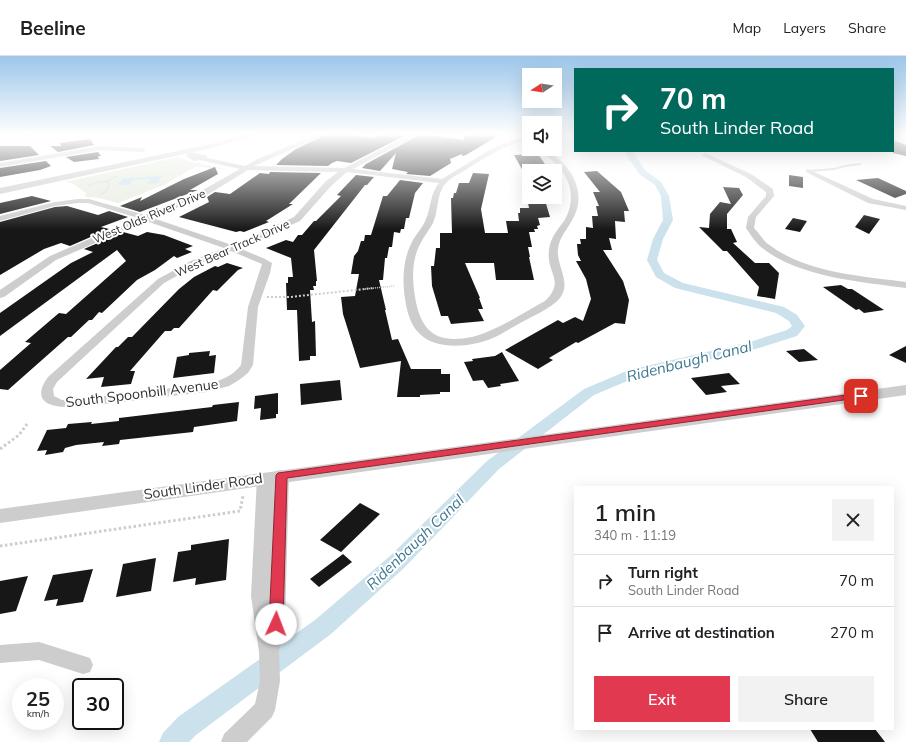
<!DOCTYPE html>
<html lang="en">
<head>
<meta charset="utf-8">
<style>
  body { margin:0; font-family:Mulish,sans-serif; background:#f2f2f2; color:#202124; height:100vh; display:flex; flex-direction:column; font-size:15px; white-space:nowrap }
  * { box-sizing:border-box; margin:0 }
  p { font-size:13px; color:#757577 }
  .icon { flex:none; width:22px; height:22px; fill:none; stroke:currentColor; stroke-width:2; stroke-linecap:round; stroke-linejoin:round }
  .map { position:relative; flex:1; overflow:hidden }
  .drawer { position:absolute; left:574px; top:430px; width:320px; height:244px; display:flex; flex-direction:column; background:#fff; border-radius:0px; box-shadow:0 4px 16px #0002 }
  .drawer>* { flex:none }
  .hud { position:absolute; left:574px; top:12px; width:320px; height:84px; border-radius:0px; box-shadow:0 4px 16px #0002; background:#00695c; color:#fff; overflow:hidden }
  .needle { width:26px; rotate:258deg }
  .buttons { position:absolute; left:522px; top:12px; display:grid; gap:8px }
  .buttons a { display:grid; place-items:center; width:40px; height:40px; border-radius:0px; background:#fff; box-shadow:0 4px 16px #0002; font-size:20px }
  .speed { position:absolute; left:12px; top:622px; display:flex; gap:8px; font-size:20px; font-weight:700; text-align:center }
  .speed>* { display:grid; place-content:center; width:52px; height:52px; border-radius:50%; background:#fff; box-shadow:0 4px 16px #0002; line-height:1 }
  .speed small { font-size:10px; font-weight:400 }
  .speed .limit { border:2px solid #111; border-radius:6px; background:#fff; color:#111 }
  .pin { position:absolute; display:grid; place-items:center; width:34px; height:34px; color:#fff; margin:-17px; border-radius:8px; box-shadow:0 2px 6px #0006 }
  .me { position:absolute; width:44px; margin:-22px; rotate:2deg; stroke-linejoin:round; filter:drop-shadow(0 0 3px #0008) }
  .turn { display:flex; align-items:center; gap:14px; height:84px; padding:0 20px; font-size:18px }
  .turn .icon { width:52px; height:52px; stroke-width:2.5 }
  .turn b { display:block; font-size:28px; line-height:34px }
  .round { display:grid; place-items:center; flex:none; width:42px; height:42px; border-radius:0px; background:#f2f2f2 }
  .head { display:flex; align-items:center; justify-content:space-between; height:68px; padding:0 20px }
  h1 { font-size:24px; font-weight:600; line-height:30px }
  .button { display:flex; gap:8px; margin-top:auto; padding:8px 20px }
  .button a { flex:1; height:46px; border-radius:0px; background:#e03950; color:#fff; font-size:16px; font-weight:600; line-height:46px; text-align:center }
  .button a+a { background:#f2f2f2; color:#202124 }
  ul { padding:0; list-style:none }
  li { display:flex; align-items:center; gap:12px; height:52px; padding:0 20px; border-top:1px solid #e0e0e0 }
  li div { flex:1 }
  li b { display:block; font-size:15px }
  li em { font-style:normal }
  header { display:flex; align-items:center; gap:24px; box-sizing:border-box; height:56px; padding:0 20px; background:#fff; border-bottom:1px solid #e0e0e0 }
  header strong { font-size:19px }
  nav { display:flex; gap:22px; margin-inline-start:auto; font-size:14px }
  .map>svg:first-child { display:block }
  .green { fill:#e7ecdf }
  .water { fill:#cbe1ec }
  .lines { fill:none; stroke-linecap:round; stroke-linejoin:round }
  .canal { fill:#cbe1ec; fill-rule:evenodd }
  .building { fill:#171717 }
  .path-far2 { stroke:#cdcdcd; stroke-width:1.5; stroke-dasharray:1 1; stroke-linecap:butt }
  .path-far1 { stroke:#cdcdcd; stroke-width:2; stroke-dasharray:2 2; stroke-linecap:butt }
  .path { stroke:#cdcdcd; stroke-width:3; stroke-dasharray:2.5 2.5; stroke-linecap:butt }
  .service { fill:#cdcdcd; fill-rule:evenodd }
  .minor { fill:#cdcdcd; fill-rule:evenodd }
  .tertiary { fill:#cdcdcd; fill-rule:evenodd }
  .route { fill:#e03950; stroke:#922534 }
  .labels { text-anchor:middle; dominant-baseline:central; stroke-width:4; stroke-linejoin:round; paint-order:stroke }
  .far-street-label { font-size:12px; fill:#303030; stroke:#fff }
  .street-label { font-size:14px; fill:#303030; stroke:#fff }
  .water-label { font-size:15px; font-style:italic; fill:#407790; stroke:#fff }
</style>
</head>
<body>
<header>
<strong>Beeline</strong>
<nav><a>Map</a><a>Layers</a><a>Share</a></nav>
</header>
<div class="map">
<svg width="906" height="686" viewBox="0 0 906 686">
  <rect width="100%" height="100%" fill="#fff"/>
  <!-- green -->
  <path class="green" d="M178 101 191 106 231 114 201 111H195L164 129 118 147 100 142 85 141 86 137 72 127 65 126Z"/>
  <!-- water -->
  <path class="water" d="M162 120 158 127 147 128 150 123 133 124 129 129H118L123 122Z"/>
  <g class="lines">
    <!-- canal -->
    <path class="canal" d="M627 95H635L634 98 645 114 661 126 669 140 673 164 663 183 657 204 664 217 683 227 784 251 797 259 805 270 797 280 759 292 639 320 594 339 499 413 404 512 331 578 196 679 189 686H159L163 677 178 661 315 564 390 500 487 405 584 333 629 314 750 286 787 274 792 270 789 265 776 257 675 232 656 221 647 204 653 183 663 164 661 140 655 129 639 118 626 98Z"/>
  </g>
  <!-- building -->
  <path class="building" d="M327 78H351L373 82 383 78H408L351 107 337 105 332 107 328 110 276 109 282 103 296 93Z
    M421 78 464 84 465 78H501L466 99 462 100V98L450 103 451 107 430 120 406 118 408 116 392 113 396 97 380 115 362 112 366 108Z
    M90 83 94 89 58 96 50 90H61L60 87Z
    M893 84 906 89V100L893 97Z
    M0 90H30L39 99 0 105Z
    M98 96 101 100H98L99 103 74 106 66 101Z
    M538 98 549 114H546L547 115H523L514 99Z
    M46 105 51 110 40 114 0 121V112Z
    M215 111 218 118 190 134H198L140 156 120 150 142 141 140 145 184 123Z
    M597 115 621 136 629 155H624L625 166 615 165 616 183 609 182 612 194H603L623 225 629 244 625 268 615 267 578 287 576 286 549 302 553 304 538 313 505 294 558 264 563 267 575 261 583 265 591 243 586 223 576 205H581L578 199 577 188H581L580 183H586V171L593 172 592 160H598L596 150H599L593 136H600L584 116Z
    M270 116 321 117 289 148H293L266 165 269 166 244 176 240 175 236 176 179 161 209 146 207 141 215 136 230 138 260 117 269 118Z
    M473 117 489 118 481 153 485 177H508L506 165H519L518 157H520V152H529L527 141H544L550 161 538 162 540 169 537 170 538 173H534L535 176H529L532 191H528L530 201H529L534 224H496L494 207H465L480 242H479L483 253H478L484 265 451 268 448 260H441L432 230 431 210H434L436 192H440V177H452L451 142H453L454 137H456L459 127H469Z
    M356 119 374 121 367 129H365L314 194 317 225H316V230H313L314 234H310L312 266 315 265 316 300H310V304L299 305 297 254H287L286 227H288V221H293L291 202 266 192 286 184 293 186 298 179H302L314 165H316L341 140 337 139Z
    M789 119 803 121V132L789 130Z
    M878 122 906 135V138L895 142 856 124Z
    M400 124 423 127 415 137 409 162H406L404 173H401L400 177 394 176 392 191H389L387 202H385L383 224H379L386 254H385L392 284 398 283 411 313H441V318H450V336H440V338L420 339V341H397L401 305 360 312 343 258 341 241 355 240 359 218H351L354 200 358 195 361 185H364L365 179H371L383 140H387Z
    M723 131 739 132 743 139 727 158V173H731L737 186 733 187 755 207H769L779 217 775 243 757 240 759 231 727 195H723L699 171 709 172 710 158 720 146 731 148Z
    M32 140 51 145 0 158V147Z
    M67 150 98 159 109 155 128 161 101 171 109 173 70 190 61 187 44 193 0 219V166L55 151Z
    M864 159 880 163 869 178 855 171Z
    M793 162 807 165 800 176 785 173Z
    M123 176 138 180 147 176 164 179 193 190 185 193 192 196 177 202 174 200 155 214 137 224 102 257 99 256 92 264H89L71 281H68L8 334 0 333V314L31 287 25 286 59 257 66 258 126 205 117 194 0 280V257L71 207 93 196 84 193Z
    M227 207 243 212 238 214 217 235 213 234 179 272H174L171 275H165L130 315H135L131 328 101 331 104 321 86 323 116 291H118L128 281H132L179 233 194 221 215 210 218 211Z
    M841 229 848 233H852L884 254 864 257 859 253 856 254 823 231Z
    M906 290V307L889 299Z
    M804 293 818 304 799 306 786 295Z
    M210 295 209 300 216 299 214 317 173 322 177 301 189 299V297Z
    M502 296 519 325 500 328 501 330 488 332 483 324 473 325 464 306 473 305 472 303 495 300Z
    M729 317 740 328 721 330 727 336 706 339 691 322Z
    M340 324 342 344 301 349 300 328Z
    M278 337V358H276V362L260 364 261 352 254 353 255 340Z
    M239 346 237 365 194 371 193 376 120 384 119 388 102 390 104 386 76 389 65 392 63 396 45 399 47 394 37 395 47 374 66 372 68 368 92 366 91 368 119 365V362L212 351 213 349Z
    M360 447 380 458 341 496 320 484Z
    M229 483 226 524 195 529 196 522 173 526 178 496 191 494V489Z
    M343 498 352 506 319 531 310 523Z
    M156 502 151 535 116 541 123 508Z
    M93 513 83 546 56 550 58 543 44 545 53 519Z
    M28 520 16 555 0 558V525Z
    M810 673H875L885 686H818Z"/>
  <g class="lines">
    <!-- path-far2 -->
    <path class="path-far2" d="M0 81 58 78
      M0 86 6 81
      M107 125 118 120
      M89 130 94 127 107 125 109 128 108 133 100 139
      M365 233 394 230"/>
    <!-- path-far1 -->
    <path class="path-far1" d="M267 241H290L374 232"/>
    <!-- path -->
    <path class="path" d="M0 393 19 379 27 368
      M0 490 240 455 243 440"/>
    <!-- service -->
    <path class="service" d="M233 78H238L246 81 245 82Z
      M860 107 861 109 845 111 834 114 808 116 806 115 808 114 834 112 845 109Z"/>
    <!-- minor -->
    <path class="minor" d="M317 78H326L254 110 344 112 412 78H420L353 113 442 123 491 93 509 85 529 80V84C504 89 485 102 464 115 458 119 451 121 446 127 436 138 439 154 433 167 426 179 418 188 415 202 412 214 413 228 415 241 421 276 436 288 472 281 495 276 524 256 545 245 566 224 546 218 549 194 550 183 557 174 564 165 577 144 571 121 553 105 548 100 541 98 536 93 548 93 556 100 564 108 579 125 584 146 571 166 566 175 559 182 558 193 556 210 572 226 560 242 550 253 535 259 522 266 512 271 503 278 493 282 472 291 437 295 420 278 410 269 407 255 405 243 402 223 403 202 413 184 417 177 423 171 426 163 431 151 430 138 439 127L347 116 331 130 300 165 239 192 265 203 272 207 270 217 258 251 253 309 248 317 239 324 229 330 207 336 78 351C56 352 28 349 48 321L158 223 191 205 224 192 146 165 56 204 4 241 0 242V234L50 200 138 162 88 147H78L55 150 0 165V160L55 146 78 143H89L145 159 201 135 240 113 199 104 194 105 186 100 188 98 185 96V94L207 100V102L245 110 258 103ZM248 114 338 116 325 126 294 161 232 189 153 162 207 139ZM231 195 262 208 248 251 241 309C233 320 220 325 207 328L78 343 62 344 54 340 53 333 57 326 164 227 197 209Z
      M100 90 143 92 146 94 143 96 100 94 0 111V107Z
      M705 97 751 118 773 133 774 140 756 161 754 172C759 177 763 184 768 188 806 217 861 220 906 226V232C861 226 797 221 761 191 755 186 750 178 746 172L748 161 766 140V136L746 121 703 100 702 99Z
      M808 113 873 143 906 150V154L868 147 806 116V114Z
      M281 414 286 415 289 419 285 568 279 596 280 625 275 654 272 661 247 686H221L224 678 255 648 260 625 259 596 251 540 257 422 260 418 265 417 270 418 273 422 271 466 273 419 276 415Z
      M39 586 90 602 93 609 90 616 83 618 39 604 0 607V589Z"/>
    <!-- tertiary -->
    <path class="tertiary" d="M246 78H259L212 92 0 138V132L211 88Z
      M906 329V339L0 467V453Z"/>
  </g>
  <!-- sky -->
  <linearGradient id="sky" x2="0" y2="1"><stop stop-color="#9cc6ea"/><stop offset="0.45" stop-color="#fff"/><stop offset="1" stop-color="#fff" stop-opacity="0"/></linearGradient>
  <rect width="906" height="174" fill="url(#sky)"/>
  <!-- route -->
  <path class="route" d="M861 337 865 338 866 340 865 341 287 422 283 568 281 572 276 574 271 572 269 568 276 419 278 417Z"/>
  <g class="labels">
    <!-- far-street labels -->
    <g class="far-street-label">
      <text transform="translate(149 160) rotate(-23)">West Olds River Drive</text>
      <text transform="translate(232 192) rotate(-24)">West Bear Track Drive</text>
    </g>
    <!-- street labels -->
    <g class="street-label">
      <text transform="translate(142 337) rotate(-7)">South Spoonbill Avenue</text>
      <text transform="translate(203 430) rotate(-8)">South Linder Road</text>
    </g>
    <!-- water labels -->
    <g class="water-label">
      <text transform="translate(689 305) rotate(-14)">Ridenbaugh Canal</text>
      <text transform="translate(415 486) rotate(-44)">Ridenbaugh Canal</text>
    </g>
  </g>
</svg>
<div class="buttons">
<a><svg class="needle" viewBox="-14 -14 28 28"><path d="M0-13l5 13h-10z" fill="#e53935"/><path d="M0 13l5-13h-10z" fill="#757577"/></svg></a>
<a><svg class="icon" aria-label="sound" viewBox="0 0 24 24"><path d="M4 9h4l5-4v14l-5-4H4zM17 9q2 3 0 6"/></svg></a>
<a><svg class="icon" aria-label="layers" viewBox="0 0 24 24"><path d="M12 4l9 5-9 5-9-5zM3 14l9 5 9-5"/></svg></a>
</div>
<div class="speed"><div>25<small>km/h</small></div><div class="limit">30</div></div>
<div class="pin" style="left:861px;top:340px;background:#d93025"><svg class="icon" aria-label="arrive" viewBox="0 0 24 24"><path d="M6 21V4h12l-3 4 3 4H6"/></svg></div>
<svg class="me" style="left:276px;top:568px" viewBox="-20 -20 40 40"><circle r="19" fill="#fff"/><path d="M0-13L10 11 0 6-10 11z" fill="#e03950"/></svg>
<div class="hud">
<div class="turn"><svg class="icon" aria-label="right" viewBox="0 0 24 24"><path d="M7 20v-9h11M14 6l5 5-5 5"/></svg><div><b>70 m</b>South Linder Road</div></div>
</div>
<section class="drawer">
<div class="head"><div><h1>1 min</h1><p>340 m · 11:19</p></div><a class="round"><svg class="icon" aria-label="close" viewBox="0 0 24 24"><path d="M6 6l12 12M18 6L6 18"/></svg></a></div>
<ul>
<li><svg class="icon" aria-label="right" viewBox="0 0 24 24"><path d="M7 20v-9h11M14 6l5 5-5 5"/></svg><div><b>Turn right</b><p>South Linder Road</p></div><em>70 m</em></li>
<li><svg class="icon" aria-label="arrive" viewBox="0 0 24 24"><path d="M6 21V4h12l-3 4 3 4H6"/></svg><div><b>Arrive at destination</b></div><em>270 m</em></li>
</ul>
<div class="button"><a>Exit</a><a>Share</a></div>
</section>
</div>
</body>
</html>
